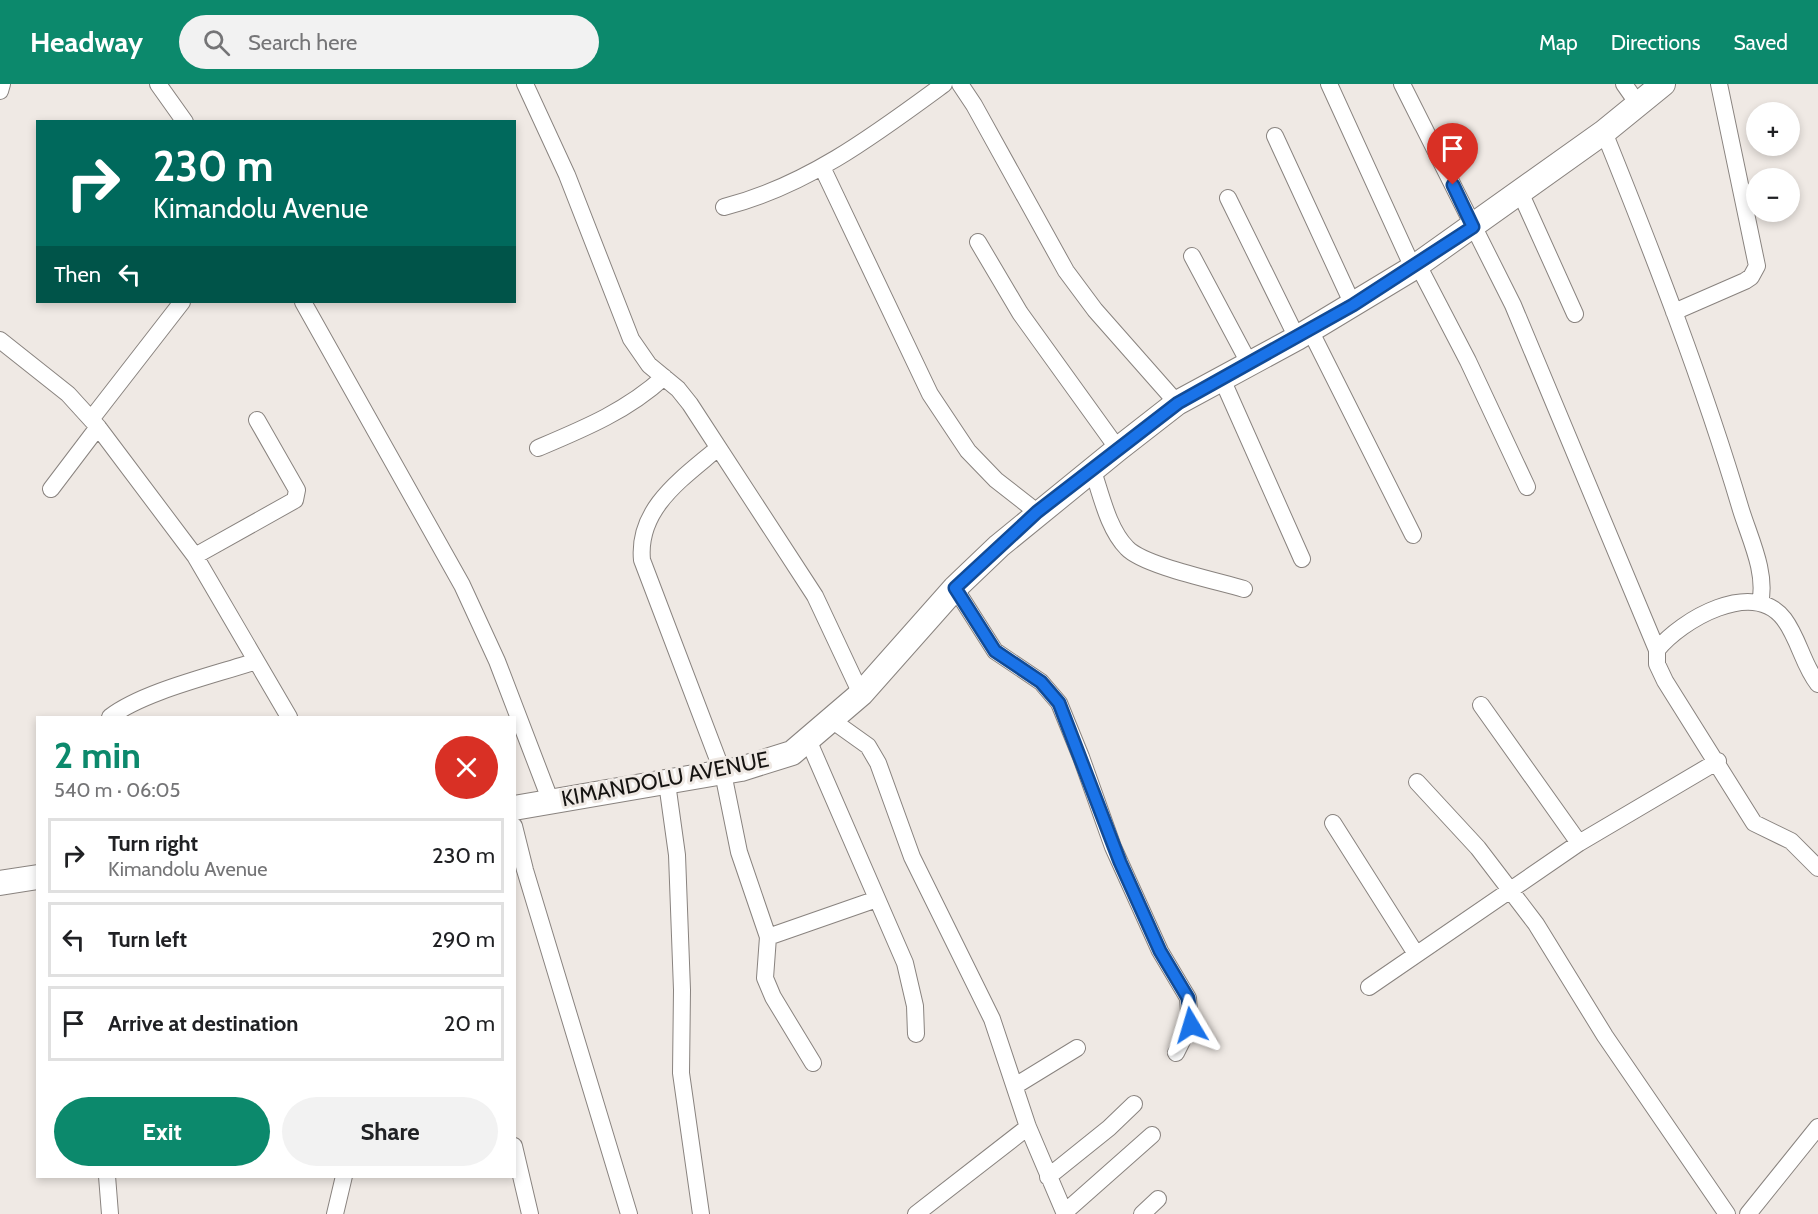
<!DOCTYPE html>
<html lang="en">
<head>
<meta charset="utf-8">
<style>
  body { margin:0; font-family:Cabin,sans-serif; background:#f2f2f2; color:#202124; height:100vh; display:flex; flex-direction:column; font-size:22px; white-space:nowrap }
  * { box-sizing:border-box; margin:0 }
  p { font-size:20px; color:#757577 }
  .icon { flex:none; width:33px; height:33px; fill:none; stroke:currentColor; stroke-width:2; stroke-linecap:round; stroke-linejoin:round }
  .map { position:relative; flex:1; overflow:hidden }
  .side { position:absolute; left:36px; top:632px; width:480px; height:462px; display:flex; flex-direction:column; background:#fff; border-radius:0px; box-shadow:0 3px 9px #0003 }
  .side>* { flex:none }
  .guide { position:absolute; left:36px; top:36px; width:480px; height:183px; border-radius:0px; box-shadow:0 3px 9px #0003; background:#00695c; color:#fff; overflow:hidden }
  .fabs { position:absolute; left:1746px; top:18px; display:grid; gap:12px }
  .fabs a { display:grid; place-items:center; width:54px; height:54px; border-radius:50%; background:#fff; box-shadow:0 3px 9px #0003; font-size:30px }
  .pin { position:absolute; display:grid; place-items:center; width:51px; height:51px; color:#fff; margin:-62px -26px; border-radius:50% 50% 50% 0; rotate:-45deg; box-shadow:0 0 6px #0007 }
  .pin .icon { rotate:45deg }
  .me { position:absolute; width:66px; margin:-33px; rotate:353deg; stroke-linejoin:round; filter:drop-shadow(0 0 4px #0008) }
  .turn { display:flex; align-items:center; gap:21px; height:126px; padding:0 18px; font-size:27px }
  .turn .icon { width:78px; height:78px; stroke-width:2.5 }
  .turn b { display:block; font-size:42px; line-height:51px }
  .then { display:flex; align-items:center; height:57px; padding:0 18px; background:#0003; gap:12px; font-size:22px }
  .round { display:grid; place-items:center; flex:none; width:63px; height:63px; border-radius:32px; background:#f2f2f2 }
  .headline { display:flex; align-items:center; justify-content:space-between; height:102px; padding:0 18px }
  h1 { font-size:36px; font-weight:700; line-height:45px; color:#0c896c }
  .button { display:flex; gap:12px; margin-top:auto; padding:12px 18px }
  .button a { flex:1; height:69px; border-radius:36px; background:#0c896c; color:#fff; font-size:24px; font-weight:700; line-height:69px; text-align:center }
  .button a+a { background:#f2f2f2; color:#202124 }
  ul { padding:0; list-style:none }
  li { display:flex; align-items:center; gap:18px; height:75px; margin:0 12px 9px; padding:0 6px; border:3px solid #e0e0e0; border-radius:0px }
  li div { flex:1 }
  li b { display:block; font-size:22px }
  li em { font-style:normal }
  header { display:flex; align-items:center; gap:36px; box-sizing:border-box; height:84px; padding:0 30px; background:#0c896c; color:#fff }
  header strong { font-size:28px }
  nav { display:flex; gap:33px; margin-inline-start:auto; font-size:21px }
  .search { width:420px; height:54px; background:#f2f2f2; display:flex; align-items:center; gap:15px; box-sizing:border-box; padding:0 21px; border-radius:33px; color:#757577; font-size:22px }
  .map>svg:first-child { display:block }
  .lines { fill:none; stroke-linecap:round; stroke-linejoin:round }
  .street-casing { stroke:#89837f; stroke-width:18 }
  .secondary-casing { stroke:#89837f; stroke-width:26 }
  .street { stroke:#fff; stroke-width:16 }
  .secondary { stroke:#fff; stroke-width:24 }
  .route-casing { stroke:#114b97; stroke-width:15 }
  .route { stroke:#1a73e8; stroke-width:10 }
  .labels { text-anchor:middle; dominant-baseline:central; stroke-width:6; stroke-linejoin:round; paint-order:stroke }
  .street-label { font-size:22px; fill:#161412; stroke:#efe9e4 }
</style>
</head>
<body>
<header>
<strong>Headway</strong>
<div class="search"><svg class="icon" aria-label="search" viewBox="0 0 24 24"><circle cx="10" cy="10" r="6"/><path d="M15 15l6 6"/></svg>Search here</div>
<nav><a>Map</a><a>Directions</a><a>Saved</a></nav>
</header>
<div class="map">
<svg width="1818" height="1130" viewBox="0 0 1818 1130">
  <rect width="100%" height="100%" fill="#efe9e4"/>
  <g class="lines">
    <defs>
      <path id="street" d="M158 0 185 38
        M525 0 567 91 631 255 649 281 678 305 690 320 815 512 861 610
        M960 0 974 21 1066 187 1095 226 1177 319
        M1329 0 1413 184
        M1402 0 1513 221 1657 566
        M1624 0 1638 20
        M0 7 2 0
        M1604 48C1654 172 1703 298 1741 426 1750 455 1767 489 1760 519
        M1275 52 1353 221
        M822 83 930 310 968 367 996 396 1037 428
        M1520 108 1575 230
        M1228 114 1297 254
        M724 123C807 102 876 50 944 0
        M978 158 1020 229 1118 365
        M1192 172 1249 279
        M1418 181 1468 277 1527 403
        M303 218 462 501 497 577 551 718
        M1674 228 1745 197 1751 193 1757 182 1719 0
        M1310 246 1413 451
        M0 256 68 310 98 343 195 472 289 633
        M1222 295 1302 475
        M92 334 182 218
        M538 364C583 345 627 327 664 293
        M718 364C683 394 637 424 642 476L723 689 739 768 768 853 765 894 773 913 813 979
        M1092 384C1101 410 1108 445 1127 464 1144 482 1218 497 1244 505
        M51 405 98 343
        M195 472 295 416 297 406 257 336
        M955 504 995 567 1041 598 1059 619 1081 673 1113 763 1160 867 1188 914 1190 941 1176 969
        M1818 600C1803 581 1799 555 1784 535 1753 494 1681 536 1657 566V580L1665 597 1754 739 1791 757 1818 784
        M1481 621 1579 759
        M110 633C144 607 215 591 256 577
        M833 637 868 662 878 679 912 773 992 935 1028 1043 1065 1130
        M809 658 905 879 915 922 916 950
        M1417 698 1478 764 1536 840 1605 952 1727 1130
        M667 699 677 771 682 906 681 989 701 1130
        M1333 739 1416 870
        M514 742 525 786 629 1130
        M768 853 877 815
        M1369 903 1579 759 1718 677
        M1015 1002 1077 964
        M514 1062 530 1130
        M107 1092 110 1130
        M1048 1093 1109 1044 1134 1020
        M1065 1128 1152 1051
        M335 1130 344 1092
        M916 1130 1028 1043
        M1142 1130 1158 1115
        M1748 1130 1818 1043"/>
      <path id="secondary" d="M514 724 741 685 792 669 861 610 955 504 999 462 1118 365 1177 319 1297 254 1413 184 1604 48 1663 0
        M0 799 38 793"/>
    </defs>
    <!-- street casing -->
    <use href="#street" class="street-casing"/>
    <!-- secondary casing -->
    <use href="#secondary" class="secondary-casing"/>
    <!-- street -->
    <use href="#street" class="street"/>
    <!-- secondary -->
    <use href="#secondary" class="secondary"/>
  </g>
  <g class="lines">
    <defs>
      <path id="route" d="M1191 941 1188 914 1160 867 1120 778 1059 619 1041 598 995 567 955 504 1037 428 1178 319 1353 221 1473 143 1453 101"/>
    </defs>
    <!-- route casing -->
    <use href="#route" class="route-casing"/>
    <!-- route -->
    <use href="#route" class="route"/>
  </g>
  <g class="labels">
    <!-- street labels -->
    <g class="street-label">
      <text transform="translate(665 695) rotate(-11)">KIMANDOLU AVENUE</text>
    </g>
  </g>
</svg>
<div class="fabs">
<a>+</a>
<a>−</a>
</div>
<div class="pin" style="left:1453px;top:101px;background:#d93025"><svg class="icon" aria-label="arrive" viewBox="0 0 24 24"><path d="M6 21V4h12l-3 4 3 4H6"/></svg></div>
<svg class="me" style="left:1191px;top:941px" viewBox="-20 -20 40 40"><path d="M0-17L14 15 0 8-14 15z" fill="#1a73e8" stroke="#fff" stroke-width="4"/></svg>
<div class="guide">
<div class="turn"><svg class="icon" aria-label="right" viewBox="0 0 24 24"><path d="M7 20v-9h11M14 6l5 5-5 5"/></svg><div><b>230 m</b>Kimandolu Avenue</div></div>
<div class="then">Then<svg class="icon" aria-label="left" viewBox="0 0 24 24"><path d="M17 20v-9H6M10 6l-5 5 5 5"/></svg></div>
</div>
<section class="side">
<div class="headline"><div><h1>2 min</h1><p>540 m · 06:05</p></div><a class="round" style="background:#d93025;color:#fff"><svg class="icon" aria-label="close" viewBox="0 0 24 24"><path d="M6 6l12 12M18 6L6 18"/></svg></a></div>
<ul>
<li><svg class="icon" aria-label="right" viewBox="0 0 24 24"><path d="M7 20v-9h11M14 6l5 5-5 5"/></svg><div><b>Turn right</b><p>Kimandolu Avenue</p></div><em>230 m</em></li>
<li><svg class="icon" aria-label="left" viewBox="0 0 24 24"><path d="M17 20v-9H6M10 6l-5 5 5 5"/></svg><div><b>Turn left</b></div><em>290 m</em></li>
<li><svg class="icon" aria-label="arrive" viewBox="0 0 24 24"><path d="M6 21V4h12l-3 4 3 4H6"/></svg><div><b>Arrive at destination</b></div><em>20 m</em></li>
</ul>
<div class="button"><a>Exit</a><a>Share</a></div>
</section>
</div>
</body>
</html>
